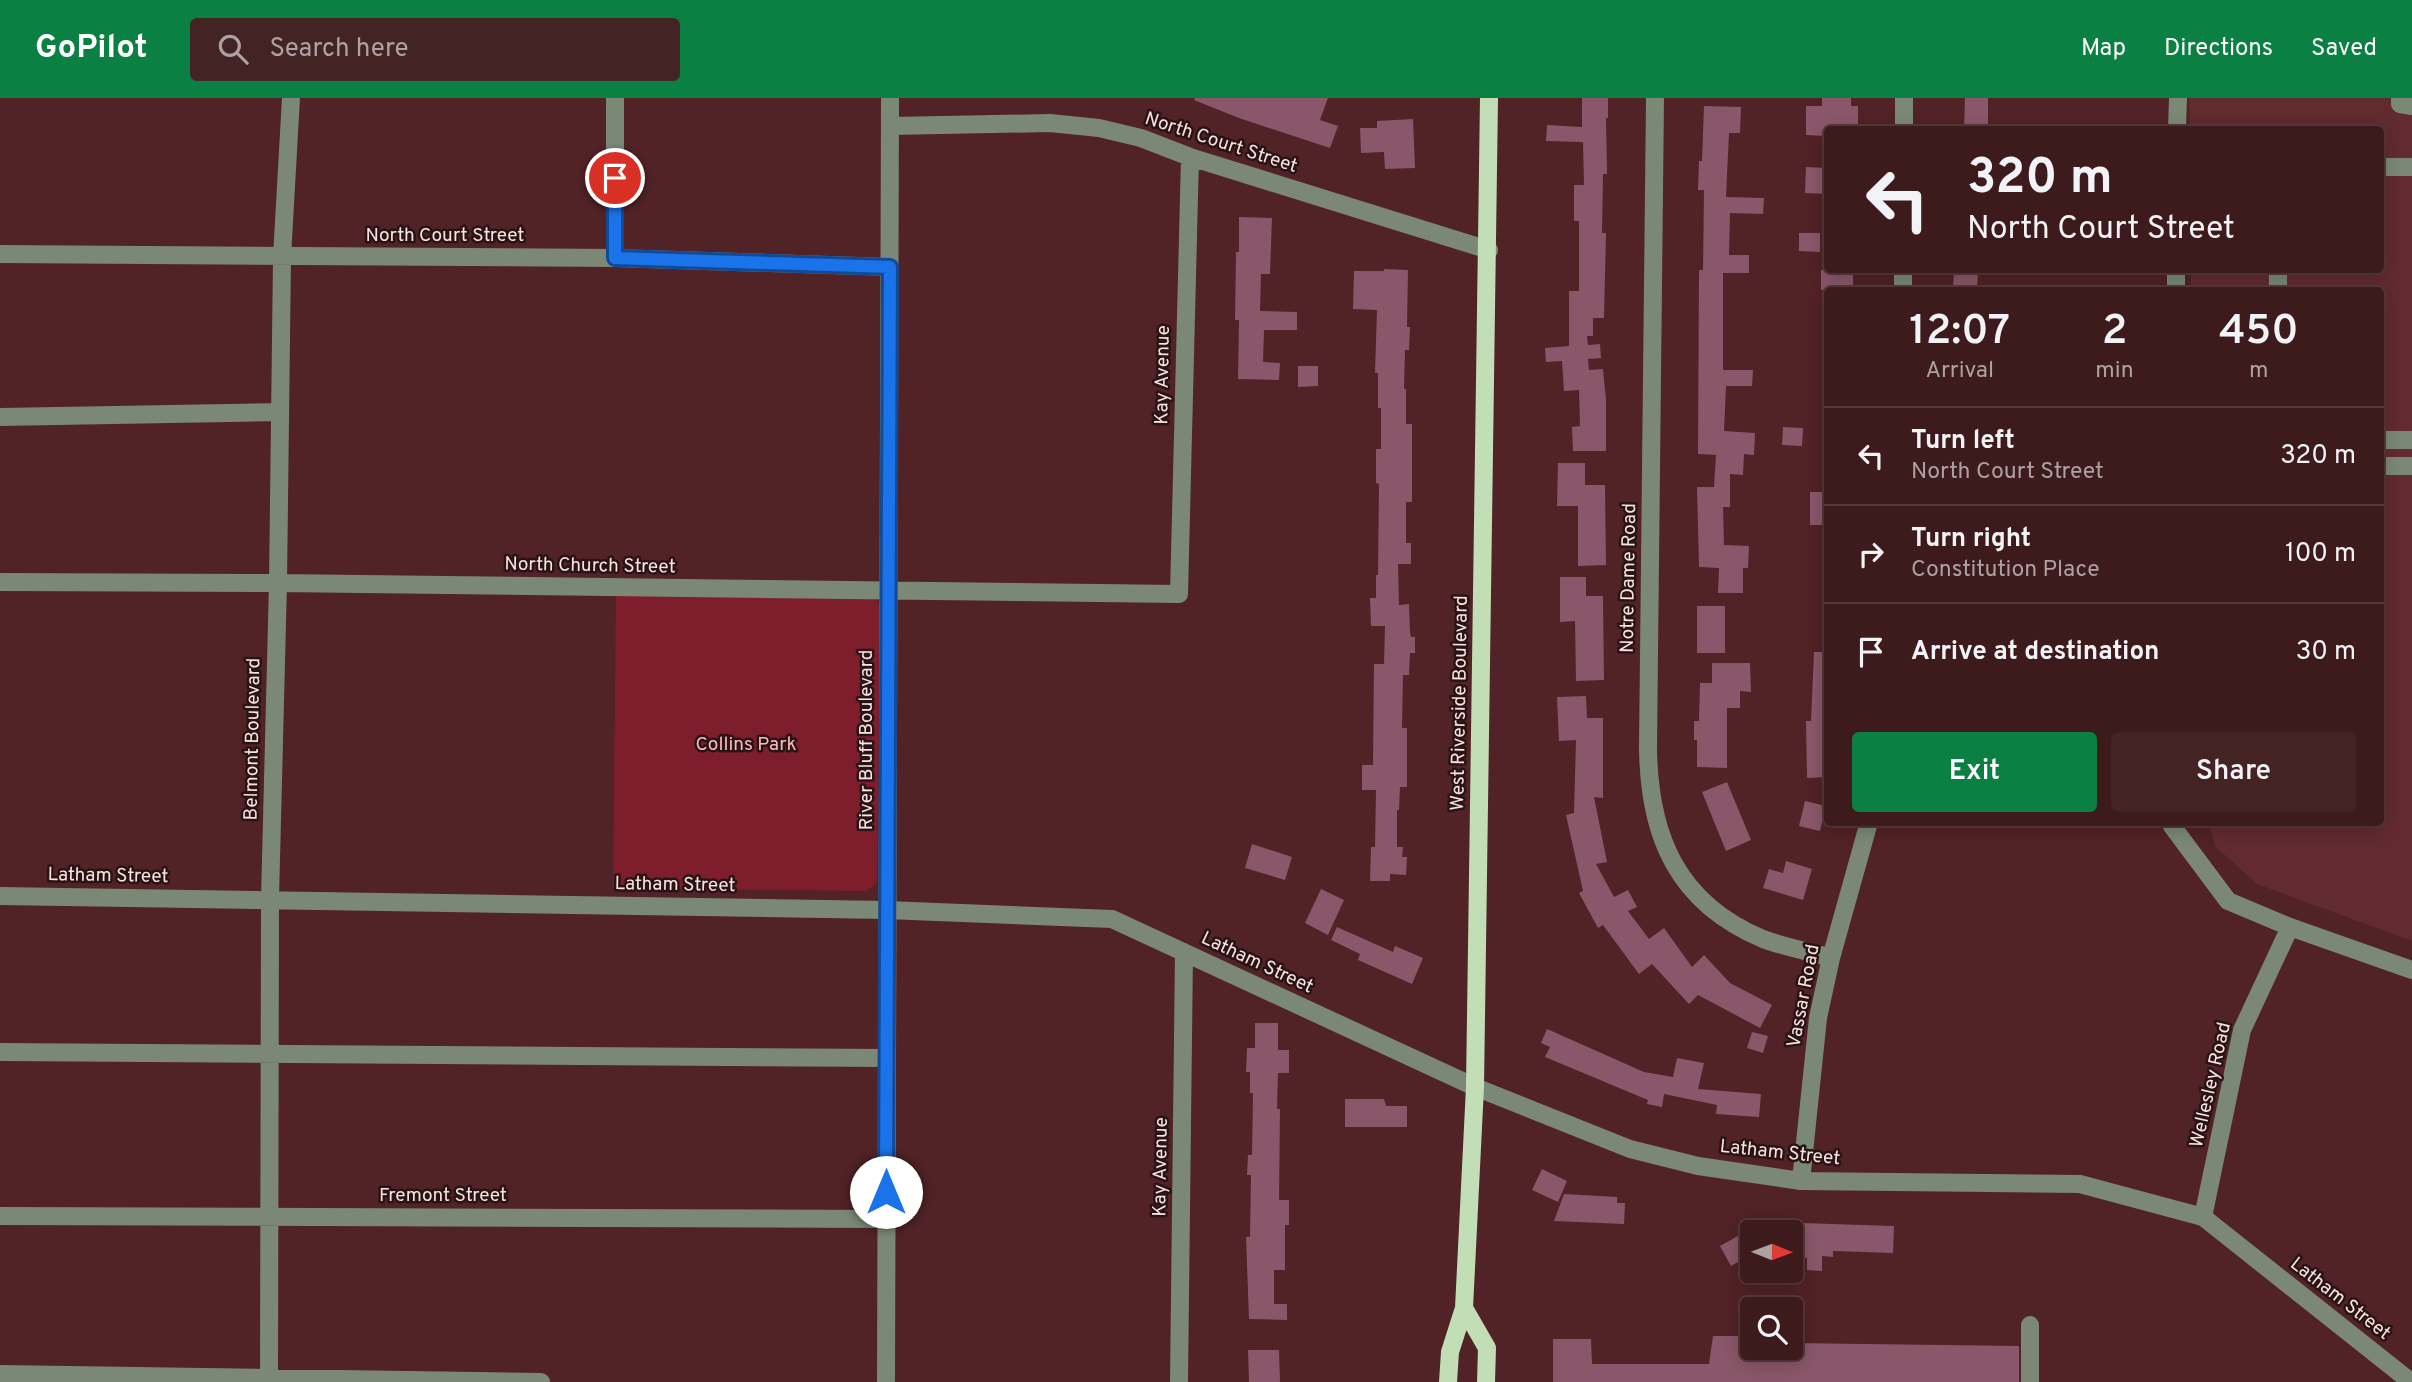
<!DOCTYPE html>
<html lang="en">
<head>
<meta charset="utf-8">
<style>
  body { margin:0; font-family:Overpass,sans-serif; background:#442325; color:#f1f3f6; height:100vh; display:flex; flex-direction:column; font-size:26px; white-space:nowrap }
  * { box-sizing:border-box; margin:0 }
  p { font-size:23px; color:#ada1a3 }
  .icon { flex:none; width:38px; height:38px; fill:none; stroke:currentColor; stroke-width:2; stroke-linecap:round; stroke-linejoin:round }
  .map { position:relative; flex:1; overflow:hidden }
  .sheet { position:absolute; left:1824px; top:189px; width:560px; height:539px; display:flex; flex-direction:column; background:#3d1a1c; border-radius:7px; box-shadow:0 4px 18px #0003,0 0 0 2px #56383b }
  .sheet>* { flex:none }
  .guide { position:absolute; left:1824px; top:28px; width:560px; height:147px; border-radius:7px; box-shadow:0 4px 18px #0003,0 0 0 2px #56383b; background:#3d1a1c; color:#f1f3f6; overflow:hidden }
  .needle { width:46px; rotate:91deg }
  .fabs { position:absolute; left:1740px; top:1122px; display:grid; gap:14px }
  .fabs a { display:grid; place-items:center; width:63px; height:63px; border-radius:7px; background:#3d1a1c; box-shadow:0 4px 18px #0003,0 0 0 2px #56383b; font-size:35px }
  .pin { position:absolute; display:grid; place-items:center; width:60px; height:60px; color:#fff; margin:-30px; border:4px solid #fff; border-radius:50%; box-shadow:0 2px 7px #0007 }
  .me { position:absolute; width:77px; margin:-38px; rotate:0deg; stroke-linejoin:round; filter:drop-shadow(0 0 5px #0008) }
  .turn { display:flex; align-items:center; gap:24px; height:147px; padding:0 28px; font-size:32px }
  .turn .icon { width:91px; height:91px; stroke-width:2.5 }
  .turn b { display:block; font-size:49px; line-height:60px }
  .eta { display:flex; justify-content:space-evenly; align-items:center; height:119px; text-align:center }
  .eta b { font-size:42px; font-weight:600; line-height:49px }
  .button { display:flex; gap:14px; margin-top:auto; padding:14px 28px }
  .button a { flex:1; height:80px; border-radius:7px; background:#0b8043; color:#fff; font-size:28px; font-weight:600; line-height:80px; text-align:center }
  .button a+a { background:#442325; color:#f1f3f6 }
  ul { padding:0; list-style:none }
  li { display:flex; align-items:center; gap:21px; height:98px; padding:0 28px; border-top:2px solid #56383b }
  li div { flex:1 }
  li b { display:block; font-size:26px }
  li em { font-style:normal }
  header { display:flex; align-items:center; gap:42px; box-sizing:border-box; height:98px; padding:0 35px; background:#0b8043; color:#fff }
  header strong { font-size:33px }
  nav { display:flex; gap:38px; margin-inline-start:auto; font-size:24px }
  .search { width:490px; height:63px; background:#442325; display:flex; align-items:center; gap:18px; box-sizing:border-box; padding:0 24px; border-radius:7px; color:#ada1a3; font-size:26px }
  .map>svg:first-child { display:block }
  .built { fill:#612b30 }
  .green { fill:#7e1d2c }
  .building { fill:#895769 }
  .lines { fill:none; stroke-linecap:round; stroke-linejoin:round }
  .minor { stroke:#7b8876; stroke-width:18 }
  .major { stroke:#c2deb7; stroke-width:18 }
  .route-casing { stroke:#114b97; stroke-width:18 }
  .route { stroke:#1a73e8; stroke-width:12 }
  .labels { text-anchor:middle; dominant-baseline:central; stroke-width:5; stroke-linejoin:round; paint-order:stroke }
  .street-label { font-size:19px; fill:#fbe2e2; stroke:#291415 }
  .park-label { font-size:19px; fill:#febbbd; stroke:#291415 }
</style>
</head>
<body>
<header>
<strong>GoPilot</strong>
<div class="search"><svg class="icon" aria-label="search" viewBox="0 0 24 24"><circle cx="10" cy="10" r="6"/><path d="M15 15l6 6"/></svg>Search here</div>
<nav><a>Map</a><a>Directions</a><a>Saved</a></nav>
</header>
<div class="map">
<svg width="2412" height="1284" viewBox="0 0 2412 1284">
  <rect width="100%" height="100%" fill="#512226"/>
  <!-- built -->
  <path class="built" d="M2189 0H2412V843L2257 786 2216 749 2208 725 2380 724V192H2191V172H2380V32L2190 31Z"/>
  <!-- green -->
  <path class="green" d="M616 493 871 499 877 502 880 509 877 785 867 793 613 790Z"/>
  <!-- building -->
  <path class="building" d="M1195 0H1328L1320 22 1338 28 1330 50 1239 20 1194 2Z
    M1582 0H1608V20H1606L1607 76H1603L1602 135H1606L1604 220H1593V238H1587L1588 247 1600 246 1601 260 1588 261 1589 272 1603 271 1606 302V353H1573L1572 329 1580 328 1579 292 1564 293 1562 263 1546 264 1545 250 1569 248V193H1579V123H1574V87H1584L1583 44 1546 43 1547 27 1582 29Z
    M1822 0H1851V8H1858V32H1827V38L1806 37V8H1822Z
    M1965 0H1988V32H1964Z
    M1704 8 1741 9 1740 35H1729L1726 99 1764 100 1763 116 1730 115 1729 157H1749V175H1723V272H1753L1752 288H1726L1724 333 1755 335 1754 357 1744 356 1743 377 1730 376V409H1723L1724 447 1749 448 1748 470H1743V495H1718L1719 470 1699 469 1697 389H1714L1716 357 1698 356 1699 172H1703L1704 92H1698L1699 63H1702Z
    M1413 21 1415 70 1385 71 1384 54 1361 55 1360 30H1377V23Z
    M1806 69 1827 70V96L1805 95Z
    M1239 119 1272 120 1270 176H1261L1260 213 1297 214V232H1264L1263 264 1280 265 1279 282 1238 281 1239 222H1235L1236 154H1239Z
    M1799 135H1820V154L1799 153Z
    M1384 171 1408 172 1407 229H1410L1409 252H1405L1404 291H1406V326H1412V404H1406V445H1411V466H1398L1399 507 1409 506 1410 534 1411 539H1415V555H1410L1409 577H1403L1402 630H1407V689H1400L1399 712H1397V749H1403L1402 759H1407L1406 777 1390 776V783H1370L1371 749H1375L1376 692H1362V667H1373L1374 566H1384L1385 528H1371L1370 500H1376V477H1378L1379 386 1376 385V351H1381V310H1378V275H1375L1377 212 1353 211 1354 173H1384Z
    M1821 172H1853V192H1821Z
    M1954 172 1978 174 1977 192H1953Z
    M1298 268H1318V288L1298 289Z
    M1783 329 1803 330 1802 348 1782 347Z
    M1558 365H1585V387H1605L1606 467 1578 468V408H1557Z
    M1810 394H1827V427H1810Z
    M1560 479H1586V498H1603L1604 582 1576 583 1575 523 1560 524Z
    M1697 508H1725V555H1697Z
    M1814 554H1827V679L1807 680 1806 623H1811Z
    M1712 565H1750L1751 594 1740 593V610H1727V670L1697 669V642H1694V623H1699L1700 585H1712Z
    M1586 598 1587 620H1603V700L1594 699 1607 764 1596 766 1614 799 1628 792 1637 809 1628 813 1649 841 1664 830 1692 869 1704 857 1730 885 1772 907 1760 930 1698 897 1689 906 1652 866 1639 876 1603 827 1598 830 1579 795 1583 793 1566 717 1574 715 1576 642 1559 643 1557 599Z
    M1727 684 1751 742 1726 753 1702 694Z
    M1805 703 1826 708 1820 733 1799 728Z
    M1252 746 1292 759 1285 782 1245 770Z
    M1786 763 1812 771 1803 802 1763 790 1769 771 1783 775Z
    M1321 791 1344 802 1328 837 1305 825Z
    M1337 829 1393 854 1395 848 1423 860 1412 886 1358 862 1360 856 1331 842Z
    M1255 925H1278V952H1289V975H1278L1277 1011H1280L1279 1102H1289V1127H1285V1172H1274V1206H1287V1222L1249 1221 1246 1139H1250L1251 1077H1247L1248 1057H1252L1253 995H1250V974H1246L1247 950H1255Z
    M1547 931 1644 974 1673 979 1677 960 1704 965 1698 991 1761 996 1759 1019 1716 1016 1717 1007 1664 996 1662 1009 1647 1006 1648 1002 1545 959 1550 949 1541 945Z
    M1752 934 1768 938 1763 955 1747 950Z
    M1345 1001H1384L1386 1008H1407V1029H1345Z
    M1542 1071 1567 1083 1558 1104 1532 1092Z
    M1564 1096 1617 1099V1105H1625L1624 1126 1554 1123Z
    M1801 1125 1894 1128 1893 1155 1833 1153V1159L1822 1158V1173L1807 1172V1160L1800 1159Z
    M1752 1130V1156L1731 1168 1720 1148Z
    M1713 1238H1752V1250H1790V1245L2019 1248V1284H1553V1241H1591L1592 1266H1709Z
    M1248 1252H1279L1280 1284H1249Z"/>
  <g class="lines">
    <!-- minor -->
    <path class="minor" d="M1655 0 1648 650C1649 738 1677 805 1763 841 1784 849 1808 853 1831 860
      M2400 0V6L2412 8
      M890 28 1050 25 1099 30 1141 40 1190 59 1489 152
      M1904 32V0
      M2177 32 2178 0
      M2380 69H2412
      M0 156 615 160 890 169
      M615 160V0
      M1903 192V172
      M2176 192V172
      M2278 192V172
      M0 319 280 314
      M2380 342H2412
      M2380 368H2412
      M0 484 278 485 1179 496 1190 59
      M2172 724V728L2228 803 2290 829 2412 872
      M0 798 887 812 1112 821 1475 989 1630 1051 1698 1068 1801 1083 2080 1086 2203 1119 2411 1284
      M0 954 887 960
      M1801 1083 1818 920 1831 860 1869 724
      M0 1118 886 1121
      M2203 1119 2242 932 2290 829
      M0 1276 541 1284
      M269 1284 270 801 278 485 282 159 291 0
      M886 1284 890 0
      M1179 1284 1184 854
      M2030 1284V1227"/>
    <!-- major -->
    <path class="major" d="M1464 1210 1487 1250 1486 1284
      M1448 1284 1450 1254 1464 1210 1475 989 1489 0"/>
  </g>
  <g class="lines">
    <defs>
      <path id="route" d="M615 80V160L890 169 886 1094"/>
    </defs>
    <!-- route casing -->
    <use href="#route" class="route-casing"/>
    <!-- route -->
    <use href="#route" class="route"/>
  </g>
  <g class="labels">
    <!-- street labels -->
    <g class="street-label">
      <text transform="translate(1221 45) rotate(18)">North Court Street</text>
      <text x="445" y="138">North Court Street</text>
      <text transform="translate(1163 277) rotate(-89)">Kay Avenue</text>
      <text transform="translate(590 468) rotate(1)">North Church Street</text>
      <text transform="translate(1629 480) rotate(-89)">Notre Dame Road</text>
      <text transform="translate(1460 605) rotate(-89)">West Riverside Boulevard</text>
      <text transform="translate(253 641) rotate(-89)">Belmont Boulevard</text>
      <text transform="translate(867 642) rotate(-90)">River Bluff Boulevard</text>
      <text transform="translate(108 778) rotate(1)">Latham Street</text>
      <text transform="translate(675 787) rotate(1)">Latham Street</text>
      <text transform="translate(1257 865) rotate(25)">Latham Street</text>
      <text transform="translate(1804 898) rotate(-79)">Vassar Road</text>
      <text transform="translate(2211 987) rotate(-77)">Wellesley Road</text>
      <text transform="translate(1780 1055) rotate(6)">Latham Street</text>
      <text transform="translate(1161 1069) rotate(-89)">Kay Avenue</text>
      <text x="443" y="1098">Fremont Street</text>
      <text transform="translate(2340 1201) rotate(38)">Latham Street</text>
    </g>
    <!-- park labels -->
    <g class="park-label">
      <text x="746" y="647">Collins Park</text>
    </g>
  </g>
</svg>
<div class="fabs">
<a><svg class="needle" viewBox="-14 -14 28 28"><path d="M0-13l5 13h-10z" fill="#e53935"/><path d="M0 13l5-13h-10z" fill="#ada1a3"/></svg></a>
<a><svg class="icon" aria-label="search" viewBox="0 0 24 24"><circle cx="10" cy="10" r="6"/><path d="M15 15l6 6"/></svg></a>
</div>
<div class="pin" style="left:615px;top:80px;background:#d93025"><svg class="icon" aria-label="arrive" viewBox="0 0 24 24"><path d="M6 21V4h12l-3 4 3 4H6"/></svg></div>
<svg class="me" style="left:886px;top:1094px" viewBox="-20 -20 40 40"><circle r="19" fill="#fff"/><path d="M0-13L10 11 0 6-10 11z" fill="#1a73e8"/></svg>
<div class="guide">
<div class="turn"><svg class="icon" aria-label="left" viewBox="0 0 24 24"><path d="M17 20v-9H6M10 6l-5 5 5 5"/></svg><div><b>320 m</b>North Court Street</div></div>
</div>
<section class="sheet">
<div class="eta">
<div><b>12:07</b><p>Arrival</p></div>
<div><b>2</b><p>min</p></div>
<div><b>450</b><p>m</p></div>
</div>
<ul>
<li><svg class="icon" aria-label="left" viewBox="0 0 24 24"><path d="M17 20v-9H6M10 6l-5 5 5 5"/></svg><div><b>Turn left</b><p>North Court Street</p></div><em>320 m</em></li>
<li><svg class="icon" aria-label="right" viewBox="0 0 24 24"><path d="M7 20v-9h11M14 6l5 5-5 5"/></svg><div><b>Turn right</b><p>Constitution Place</p></div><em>100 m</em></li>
<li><svg class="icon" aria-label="arrive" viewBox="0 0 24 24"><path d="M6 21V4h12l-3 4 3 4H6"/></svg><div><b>Arrive at destination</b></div><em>30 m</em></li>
</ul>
<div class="button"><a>Exit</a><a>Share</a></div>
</section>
</div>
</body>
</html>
